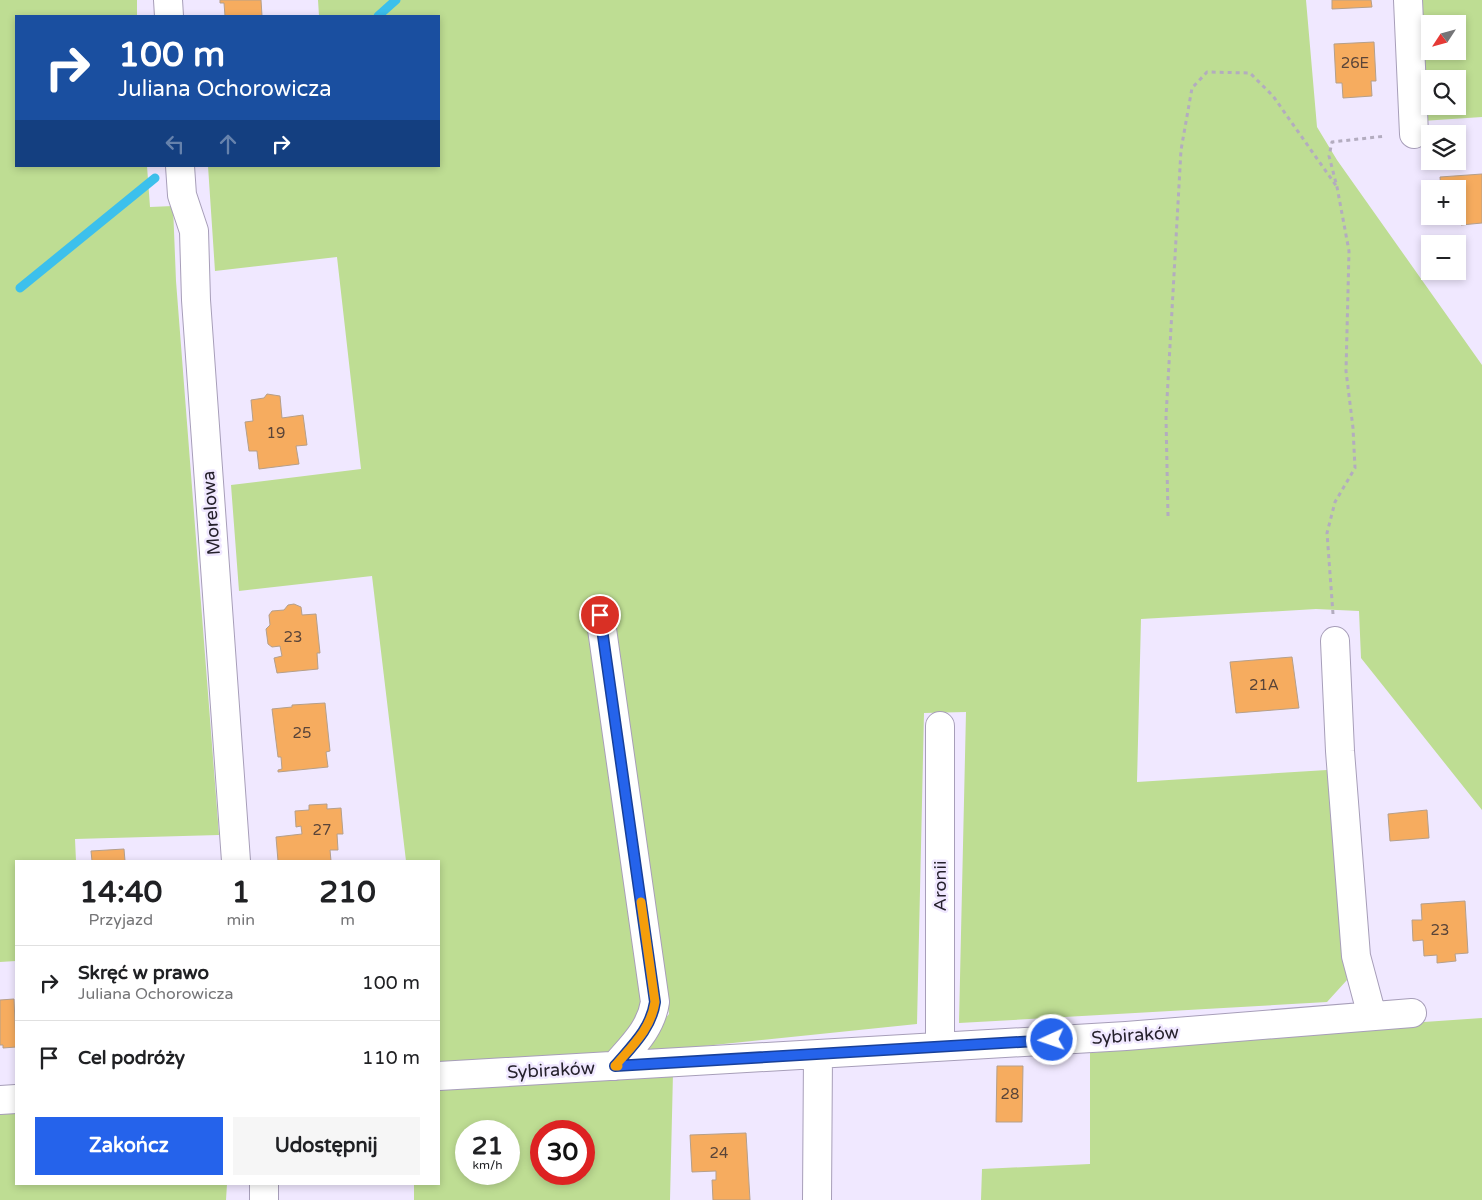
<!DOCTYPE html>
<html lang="pl">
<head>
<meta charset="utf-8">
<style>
  body { margin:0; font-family:"Varela Round",sans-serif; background:#f6f6f6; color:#202124; height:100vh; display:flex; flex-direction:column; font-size:19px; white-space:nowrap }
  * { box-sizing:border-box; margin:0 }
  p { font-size:16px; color:#757577 }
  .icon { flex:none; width:28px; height:28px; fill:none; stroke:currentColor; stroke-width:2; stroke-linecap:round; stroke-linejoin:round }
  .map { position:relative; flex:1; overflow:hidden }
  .sheet { position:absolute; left:15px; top:860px; width:425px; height:325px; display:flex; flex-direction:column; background:#fff; border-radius:0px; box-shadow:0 2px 8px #0003 }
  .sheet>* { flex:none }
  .top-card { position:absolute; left:15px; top:15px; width:425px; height:152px; border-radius:0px; box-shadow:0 2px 8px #0003; background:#1a4fa0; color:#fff; overflow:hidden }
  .needle { width:32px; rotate:234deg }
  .buttons { position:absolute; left:1421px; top:15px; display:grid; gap:10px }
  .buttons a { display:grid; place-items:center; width:45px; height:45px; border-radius:0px; background:#fff; box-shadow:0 2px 8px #0003; font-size:25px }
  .speed { position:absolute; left:455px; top:1120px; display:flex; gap:10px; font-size:25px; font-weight:700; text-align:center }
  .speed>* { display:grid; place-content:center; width:65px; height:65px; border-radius:50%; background:#fff; box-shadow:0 2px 8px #0003; line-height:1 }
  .speed small { font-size:12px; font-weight:400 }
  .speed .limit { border:8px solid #d22; background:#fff; color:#111 }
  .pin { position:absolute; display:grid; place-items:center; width:42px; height:42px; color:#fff; margin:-21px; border:2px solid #fff; border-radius:50%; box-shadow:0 1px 5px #0007 }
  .me { position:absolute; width:55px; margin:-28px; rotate:267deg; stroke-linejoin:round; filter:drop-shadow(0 0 4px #0008) }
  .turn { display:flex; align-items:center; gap:18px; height:105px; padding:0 20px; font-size:22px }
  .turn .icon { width:65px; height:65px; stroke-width:2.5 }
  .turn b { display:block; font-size:35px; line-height:42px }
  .lanes { display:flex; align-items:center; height:48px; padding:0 20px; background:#0003; justify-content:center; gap:25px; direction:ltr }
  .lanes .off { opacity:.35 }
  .eta { display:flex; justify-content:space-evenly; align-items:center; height:85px; text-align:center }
  .eta b { font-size:30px; font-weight:800; line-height:35px }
  .primary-button { display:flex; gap:10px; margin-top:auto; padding:10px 20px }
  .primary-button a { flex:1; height:58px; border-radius:0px; background:#2563eb; color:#fff; font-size:20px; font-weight:800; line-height:58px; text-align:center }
  .primary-button a+a { background:#f6f6f6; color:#202124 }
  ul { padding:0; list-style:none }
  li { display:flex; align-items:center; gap:15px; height:75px; padding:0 20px; border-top:1px solid #e0e0e0 }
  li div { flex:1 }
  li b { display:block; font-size:19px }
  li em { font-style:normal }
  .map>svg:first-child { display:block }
  .green { fill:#bedd93; fill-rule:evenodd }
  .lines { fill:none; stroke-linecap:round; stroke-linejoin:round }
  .stream { stroke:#3cc0ec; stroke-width:9 }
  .building { fill:#f6ac5f; stroke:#b59f8a }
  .minor-casing { stroke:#a79eb9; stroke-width:30 }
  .path { stroke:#b3acbf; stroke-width:3; stroke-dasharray:4 4; stroke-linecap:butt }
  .minor { stroke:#fff; stroke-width:28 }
  .route-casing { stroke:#184099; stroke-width:12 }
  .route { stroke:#2563eb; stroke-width:9 }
  .slow { stroke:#f59e0b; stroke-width:9 }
  .labels { text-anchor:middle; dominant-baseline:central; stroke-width:5; stroke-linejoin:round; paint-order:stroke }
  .number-label { font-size:15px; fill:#594439 }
  .street-label { font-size:18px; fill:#25212c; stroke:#f0e8ff }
</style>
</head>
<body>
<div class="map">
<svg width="1482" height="1200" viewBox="0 0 1482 1200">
  <rect width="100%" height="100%" fill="#f0e8ff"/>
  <!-- green -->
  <path class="green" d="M0 0H137V16H16V166H147L150 207 173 206 176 281 219 835 75 839 76 861H16V961L0 962Z
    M318 0H1306L1317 127 1337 160 1482 365V810L1361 658 1359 611 1316 609 1141 619 1137 782 1327 770 1347 980 1327 1002 959 1023 966 712 924 713 917 1024 637 1053 669 1014 611 606 588 609 645 1001 636 1025 604 1060 439 1065V861H406L372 576 239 591 231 485 361 469 337 257 215 271 208 166H439V16H319Z
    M1417 0H1482V117L1422 121ZM1430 24H1458V51H1430ZM1430 79H1458V106H1430Z
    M1482 1018V1200H981L982 1169 1090 1164V1053L1366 1026Z
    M673 1073 670 1200H414V1184H439V1084ZM466 1131H509V1174H466ZM541 1131H584V1174H541Z
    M0 1110H16V1184H227L226 1200H0Z"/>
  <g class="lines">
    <!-- stream -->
    <path class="stream" d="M378 16 396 0
      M20 288 155 178"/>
  </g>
  <!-- building -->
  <path class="building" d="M220 0H261L262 16H225L224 3H220Z
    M1332 0H1371L1372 7 1332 9Z
    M1374 42 1376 81H1371L1372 96 1343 98 1342 83H1336L1334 44Z
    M1482 174V223L1461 225 1458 189H1441L1440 177Z
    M267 394 280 396 282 418 303 415 307 445 296 446 299 464 259 469 257 451H249L245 422 253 421 251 400 264 398Z
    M294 604 301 607 302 615 316 614 320 653H317L318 669 277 673 274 658 282 656 280 646 272 647 268 644 266 629 270 625 269 615 272 611 284 610 288 605Z
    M1292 657 1299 708 1236 713 1230 662Z
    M325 703 330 751 326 752 328 767 278 772V770L282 769 281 757H278L272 709 292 707V705Z
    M327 804V809L341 808 343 834H337L338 850H330L331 861H278L276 837 302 834 301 826 296 827 295 811 309 810V805Z
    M1427 810 1429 838 1390 841 1388 814Z
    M124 849 125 861H92L91 851Z
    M1465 901 1468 953 1455 954 1456 961 1437 963V955L1424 956 1423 940 1413 941 1412 920H1422L1421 904Z
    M14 999 16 1047 3 1048V1045H0V1000Z
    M997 1066H1023L1022 1122H996Z
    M746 1133 750 1200H713L712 1180H716V1171L692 1172 690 1135Z"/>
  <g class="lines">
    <defs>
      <path id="minor" d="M168 0 169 16
        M1408 0 1414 134
        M180 166 182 195 194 231 196 300 236 861
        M600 615 655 1002C651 1029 632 1046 615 1066
        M1335 641 1340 751 1356 956 1372 1016
        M940 1046V726
        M439 1076 1126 1036 1412 1013
        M0 1100 16 1099
        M264 1200V1184
        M817 1200 818 1054"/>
    </defs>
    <!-- minor casing -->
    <use href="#minor" class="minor-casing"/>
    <!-- path -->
    <path class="path" d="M1168 516 1166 417 1181 150 1192 88 1207 72 1250 73 1273 96 1337 187
      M1333 614 1327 533 1335 502 1355 468 1353 428 1346 371 1349 251 1337 187 1329 156 1332 142 1386 136"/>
    <!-- minor -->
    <use href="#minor" class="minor"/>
  </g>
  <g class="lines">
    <defs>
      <path id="route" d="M600 615 655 1002C651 1029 632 1046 615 1066L1052 1040"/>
    </defs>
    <!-- route casing -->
    <use href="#route" class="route-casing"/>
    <!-- route -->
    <use href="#route" class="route"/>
    <!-- slow -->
    <path class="slow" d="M618 1066H615C632 1046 651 1029 655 1002L641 902"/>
  </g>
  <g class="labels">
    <!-- number labels -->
    <g class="number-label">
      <text x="1355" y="63">26E</text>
      <text x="276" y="433">19</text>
      <text x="293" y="637">23</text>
      <text x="1264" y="685">21A</text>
      <text x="302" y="733">25</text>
      <text x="322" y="830">27</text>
      <text x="1440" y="930">23</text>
      <text x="1010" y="1094">28</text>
      <text x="719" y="1153">24</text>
    </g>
    <!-- street labels -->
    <g class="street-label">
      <text transform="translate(211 513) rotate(-94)">Morelowa</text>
      <text transform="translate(940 886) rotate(-90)">Aronii</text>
      <text transform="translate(1135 1035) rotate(-4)">Sybiraków</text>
      <text transform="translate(551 1070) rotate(-3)">Sybiraków</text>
    </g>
  </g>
</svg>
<div class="buttons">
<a><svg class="needle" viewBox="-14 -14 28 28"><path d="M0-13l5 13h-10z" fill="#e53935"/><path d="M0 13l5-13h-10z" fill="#757577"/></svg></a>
<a><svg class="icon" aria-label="search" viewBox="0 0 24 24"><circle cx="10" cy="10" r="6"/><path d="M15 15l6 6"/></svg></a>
<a><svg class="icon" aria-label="layers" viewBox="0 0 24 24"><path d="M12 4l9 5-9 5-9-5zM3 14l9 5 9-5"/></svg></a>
<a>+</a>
<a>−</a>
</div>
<div class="speed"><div>21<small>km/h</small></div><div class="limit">30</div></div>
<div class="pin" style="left:600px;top:615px;background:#d93025"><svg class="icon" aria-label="arrive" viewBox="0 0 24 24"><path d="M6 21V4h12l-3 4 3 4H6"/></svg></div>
<svg class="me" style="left:1052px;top:1040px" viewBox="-20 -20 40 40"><circle r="17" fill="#2563eb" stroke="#fff" stroke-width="3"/><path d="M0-11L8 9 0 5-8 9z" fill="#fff"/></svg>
<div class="top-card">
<div class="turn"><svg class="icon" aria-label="right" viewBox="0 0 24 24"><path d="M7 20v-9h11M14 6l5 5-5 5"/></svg><div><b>100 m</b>Juliana Ochorowicza</div></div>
<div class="lanes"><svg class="icon off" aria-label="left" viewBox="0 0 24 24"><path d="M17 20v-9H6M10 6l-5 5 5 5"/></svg><svg class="icon off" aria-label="ahead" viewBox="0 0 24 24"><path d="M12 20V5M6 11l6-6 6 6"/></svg><svg class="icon" aria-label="right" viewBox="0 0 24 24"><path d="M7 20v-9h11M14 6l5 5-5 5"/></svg></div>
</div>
<section class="sheet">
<div class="eta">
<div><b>14:40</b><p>Przyjazd</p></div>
<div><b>1</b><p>min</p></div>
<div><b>210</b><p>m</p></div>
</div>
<ul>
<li><svg class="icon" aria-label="right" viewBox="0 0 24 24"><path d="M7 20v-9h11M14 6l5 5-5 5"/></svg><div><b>Skręć w prawo</b><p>Juliana Ochorowicza</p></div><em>100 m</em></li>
<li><svg class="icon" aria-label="arrive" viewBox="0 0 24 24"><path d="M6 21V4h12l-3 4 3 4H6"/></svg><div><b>Cel podróży</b></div><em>110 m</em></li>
</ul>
<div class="primary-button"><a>Zakończ</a><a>Udostępnij</a></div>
</section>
</div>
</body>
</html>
